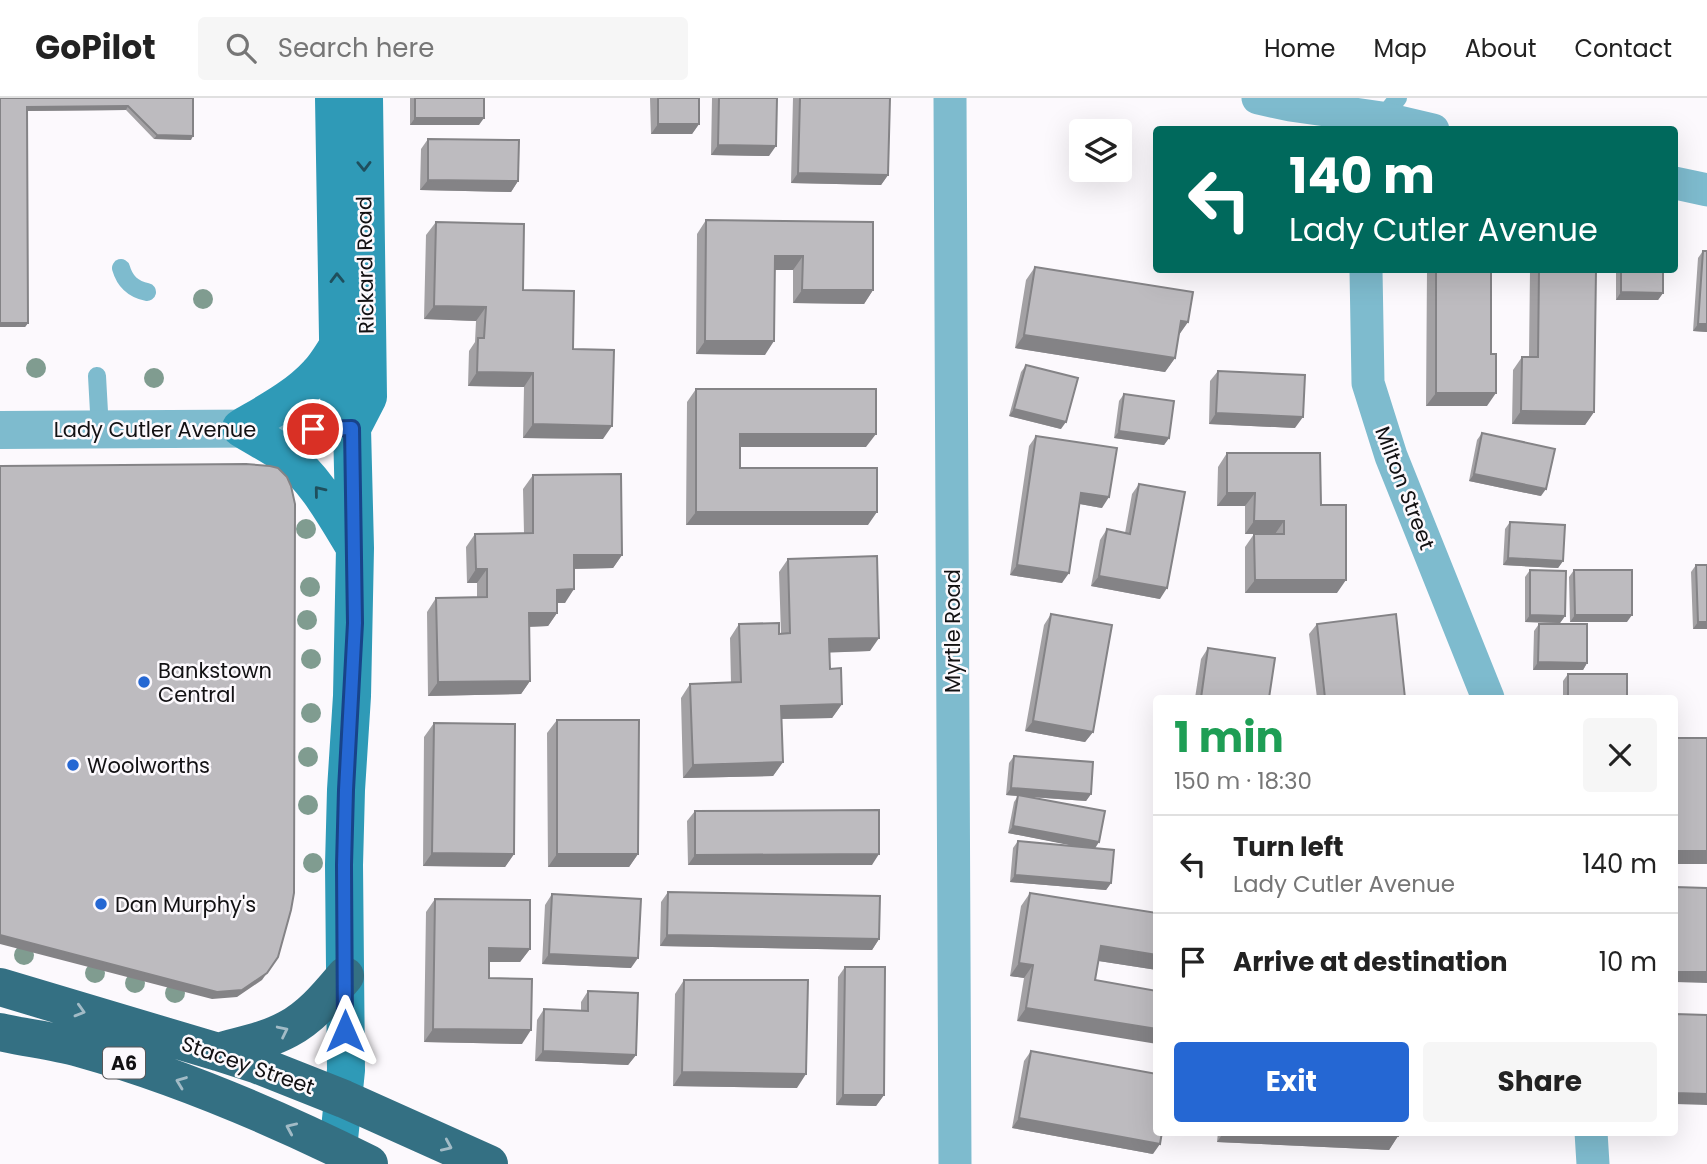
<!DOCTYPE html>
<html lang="en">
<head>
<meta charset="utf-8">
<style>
  body { margin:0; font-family:Poppins,sans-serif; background:#f6f6f6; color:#222; height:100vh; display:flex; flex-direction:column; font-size:26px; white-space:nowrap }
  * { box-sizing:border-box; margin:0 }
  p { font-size:23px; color:#767676 }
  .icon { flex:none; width:38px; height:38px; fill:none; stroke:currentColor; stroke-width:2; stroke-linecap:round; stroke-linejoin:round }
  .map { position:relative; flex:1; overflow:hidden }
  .side { position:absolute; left:1153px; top:597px; width:525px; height:441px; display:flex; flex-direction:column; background:#fff; border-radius:7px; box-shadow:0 7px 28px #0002 }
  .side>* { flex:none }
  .guide { position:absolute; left:1153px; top:28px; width:525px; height:147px; border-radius:7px; box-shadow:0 7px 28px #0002; background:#00695c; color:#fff; overflow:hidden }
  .fabs { position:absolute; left:1069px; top:21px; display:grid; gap:14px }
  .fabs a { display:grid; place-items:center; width:63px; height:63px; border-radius:7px; background:#fff; box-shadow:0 7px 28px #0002; font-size:35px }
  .pin { position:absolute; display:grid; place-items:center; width:60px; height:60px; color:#fff; margin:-30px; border:4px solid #fff; border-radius:50%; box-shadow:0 2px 7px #0007 }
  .me { position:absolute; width:77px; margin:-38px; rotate:0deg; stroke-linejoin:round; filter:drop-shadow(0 0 5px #0008) }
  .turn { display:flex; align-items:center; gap:24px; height:147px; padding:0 21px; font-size:32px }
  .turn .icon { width:91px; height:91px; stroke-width:2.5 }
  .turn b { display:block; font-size:49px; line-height:60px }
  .round { display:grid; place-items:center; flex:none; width:74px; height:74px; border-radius:7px; background:#f6f6f6 }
  .head { display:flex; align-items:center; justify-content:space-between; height:119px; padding:0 21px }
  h1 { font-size:42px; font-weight:700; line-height:52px; color:#1e9e55 }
  .cta { display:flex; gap:14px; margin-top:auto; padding:14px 21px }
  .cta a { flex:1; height:80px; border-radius:7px; background:#2567d3; color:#fff; font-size:28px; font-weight:700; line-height:80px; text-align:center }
  .cta a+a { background:#f6f6f6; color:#222 }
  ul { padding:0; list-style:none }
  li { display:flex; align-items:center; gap:21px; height:98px; padding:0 21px; border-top:2px solid #e0e0e0 }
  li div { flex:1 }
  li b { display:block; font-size:26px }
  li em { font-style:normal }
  header { display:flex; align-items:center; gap:42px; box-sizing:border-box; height:98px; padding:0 35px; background:#fff; border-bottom:2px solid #e0e0e0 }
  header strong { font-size:33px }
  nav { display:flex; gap:38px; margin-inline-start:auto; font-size:24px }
  .search { width:490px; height:63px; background:#f6f6f6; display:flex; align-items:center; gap:18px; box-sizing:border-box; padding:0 24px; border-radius:7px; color:#767676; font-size:26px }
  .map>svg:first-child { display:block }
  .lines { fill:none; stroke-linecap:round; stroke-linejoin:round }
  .service { stroke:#7ebbce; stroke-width:18 }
  .minor { stroke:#7ebbce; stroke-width:33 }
  .tertiary { stroke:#7ebbce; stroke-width:38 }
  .secondary { stroke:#2f9ab7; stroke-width:38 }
  .trunk { stroke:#347083; stroke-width:38 }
  .tree { fill:#809c90 }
  .wall { fill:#a3a1a4 }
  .shaded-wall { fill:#848386 }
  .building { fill:#bdbbbf; stroke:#848386; stroke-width:2 }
  .oneway { stroke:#1f4f5d }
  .oneway2 { stroke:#a2bbc6 }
  .route-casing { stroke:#184389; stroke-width:18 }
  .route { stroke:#2567d3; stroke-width:12 }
  .poi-dot { fill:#2567d3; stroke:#fcf9fd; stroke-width:2.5 }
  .labels { text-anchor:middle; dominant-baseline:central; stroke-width:5; stroke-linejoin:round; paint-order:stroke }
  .shield { fill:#fcf9fd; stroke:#585759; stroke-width:2 }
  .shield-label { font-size:19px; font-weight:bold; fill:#121113 }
  .street-label { font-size:21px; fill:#121113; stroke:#fcf9fd }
  .poi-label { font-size:21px; fill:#121113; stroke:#fcf9fd; text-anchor:start }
</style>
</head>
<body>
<header>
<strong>GoPilot</strong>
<div class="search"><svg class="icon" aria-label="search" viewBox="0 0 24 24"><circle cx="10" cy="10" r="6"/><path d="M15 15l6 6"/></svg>Search here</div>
<nav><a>Home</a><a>Map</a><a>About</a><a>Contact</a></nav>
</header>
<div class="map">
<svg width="1707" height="1066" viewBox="0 0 1707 1066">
  <rect width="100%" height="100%" fill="#fcf9fd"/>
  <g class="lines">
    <!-- service -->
    <path class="service" d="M1382 20 1398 0
      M121 170C125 184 133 191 147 194
      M97 278 100 332"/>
    <!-- minor -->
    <path class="minor" d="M950 0 955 1066
      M1258 0 1290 7 1382 20 1433 32
      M1675 85 1707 92
      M1366 172 1368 285 1391 358 1488 600
      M1591 1034 1593 1066"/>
    <!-- tertiary -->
    <path class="tertiary" d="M0 332 352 330"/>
    <!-- secondary -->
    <path class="secondary" d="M334 0 339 299 352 330 355 450 352 598 346 692 344 767 346 972 338 1051
      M338 248C332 257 326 268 318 276 297 299 268 314 241 330 255 339 270 346 284 356 315 380 334 415 354 448
      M352 330 368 299 364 0"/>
    <!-- trunk -->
    <path class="trunk" d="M0 889 218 954 258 967 344 1001 489 1066
      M0 934C26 940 54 943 79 950 179 978 277 1020 369 1066
      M218 954C242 947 266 943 288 931 311 919 328 898 345 878"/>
  </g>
  <!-- trees -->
  <g class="tree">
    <circle cx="203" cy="201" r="10"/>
    <circle cx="36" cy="270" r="10"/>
    <circle cx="154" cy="280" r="10"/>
    <circle cx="306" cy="431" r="10"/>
    <circle cx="310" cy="489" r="10"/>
    <circle cx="307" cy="522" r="10"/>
    <circle cx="311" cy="561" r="10"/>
    <circle cx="311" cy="615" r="10"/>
    <circle cx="308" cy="659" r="10"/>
    <circle cx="308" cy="707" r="10"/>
    <circle cx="313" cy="765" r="10"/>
    <circle cx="24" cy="857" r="10"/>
    <circle cx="95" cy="875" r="10"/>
    <circle cx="135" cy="885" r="10"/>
    <circle cx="175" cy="895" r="10"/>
  </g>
  <!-- wall -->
  <path class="wall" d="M0 0H193L191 42 154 41 126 12 27 13 28 225 25 229Z
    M410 0H484L479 27H410Z
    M650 0H699V26L692 36H651Z
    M712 0H777L769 58 711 57Z
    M793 0H890L888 77 881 87 791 85Z
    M428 41 518 83 511 94 420 92 421 51Z
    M706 122 873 124V192L864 206 793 205V172H775L765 257 696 256 697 136Z
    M436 124 523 192 573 251 603 341 523 340 524 289 468 288 469 253 475 244 476 223 424 221 426 137Z
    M1703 153H1707V234L1693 233 1698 160Z
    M1035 169 1188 224 1178 237 1175 260 1165 274 1015 250 1026 182Z
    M1427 172H1491L1487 308H1426Z
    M1530 172H1596L1594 314 1585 327 1512 326 1513 272 1522 259H1529Z
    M1616 172H1663V195L1658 202H1616Z
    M1026 267 1061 331 1009 318 1021 274Z
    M1218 273 1295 330 1209 326 1210 283Z
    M696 291 866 349H740V370L868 427H686L687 304Z
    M1124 296 1169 340 1164 347 1114 340 1119 303Z
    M1482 335 1541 398 1469 383 1477 342Z
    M1036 338 1102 410 1080 406 1062 485 1010 477 1029 348Z
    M1227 355 1321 407 1337 495H1245V449L1254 436H1275H1245V408H1217L1218 369Z
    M533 377 622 457 613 470 574 471 565 505H557V515L548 528 529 529 530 583 521 596 428 598 427 514 436 500 477 499V485H467L466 449 475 436 524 435 523 391Z
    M1139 386 1160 501 1091 488 1100 442 1107 431 1125 435 1132 396Z
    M1510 424 1563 463 1558 470 1503 467 1505 431Z
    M788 461 870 553 829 554 830 571 842 606 832 620 781 621 783 664 773 678 683 680 681 600 690 586 731 585 730 540 739 526 781 536 779 474Z
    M1696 467H1707V531H1693L1691 474Z
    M1530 472 1565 518 1560 525 1525 524V479Z
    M1574 472 1627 524H1570L1569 479Z
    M1051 516 1093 634 1085 644 1025 633 1044 527Z
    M1317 526 1405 600H1317L1309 536Z
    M1539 526 1587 565 1583 572H1533L1534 533Z
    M1208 550 1269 600H1195L1201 561Z
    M1568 576 1627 600H1563V583Z
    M557 622 638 756 629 769H548L547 635Z
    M434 625 514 756 505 769 423 768 424 639Z
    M1014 658 1091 696 1086 703 1030 699 1095 750 1111 785 1106 792 1010 784 1013 750 1018 743 1077 748 1008 735 1014 704 1018 698 1006 697 1009 665Z
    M695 713 872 767H688L687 723Z
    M668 794 879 841 872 852 660 848 661 804Z
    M1030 795 1157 872 1099 863 1017 923 1024 880 1010 878 1021 808Z
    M552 796 631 870 542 866 545 807Z
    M435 801 530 851 520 864H489V880L522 946 424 944 426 814Z
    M845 869 884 997 876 1008 836 1007 838 879Z
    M684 882 797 990 673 988 675 896Z
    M588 893 636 957 628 967 535 963 537 922 544 911 581 913V904Z
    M1031 953 1153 1056 1012 1030 1024 963Z
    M1218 1034H1399L1398 1038 1389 1052 1217 1044Z"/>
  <!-- shaded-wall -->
  <path class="shaded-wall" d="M128 8 126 12 24 13 27 9Z
    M415 20H484L479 27H410Z
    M658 26H699L692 36H651Z
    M157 37 193 38 191 42 154 41Z
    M718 47 776 48 769 58 711 57Z
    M798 75 888 77 881 87 791 85Z
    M428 82 518 83 511 94 420 92Z
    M775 158H803L793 172H766Z
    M802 192H873L864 206 793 205Z
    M1621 194 1663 195 1658 202H1616Z
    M434 208 486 209 476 223 424 221Z
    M1181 223 1188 224 1179 237 1171 236Z
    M0 225H28L25 229H0Z
    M1698 226H1707V234L1693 233Z
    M1024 237 1175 260 1165 274 1015 250Z
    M705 243H774L765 257 696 256Z
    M477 274 533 275 524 289 468 288Z
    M1436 295H1496L1487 308H1426Z
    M1014 311 1066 324 1061 331 1009 318Z
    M1521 313 1594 314 1585 327 1512 326Z
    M1216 315 1303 319 1295 330 1209 326Z
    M533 326 612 328 603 341 523 340Z
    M1119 333 1169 340 1164 347 1114 340Z
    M740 336H876L866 349H731Z
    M1474 376 1546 391 1541 398 1469 383Z
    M1081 395 1109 399 1102 410 1074 405Z
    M1227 395H1255L1245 408H1217Z
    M696 414H877L868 427H686Z
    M1254 423H1284L1275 436H1245Z
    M574 457H622L613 470 565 471Z
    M1508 460 1563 463 1558 470 1503 467Z
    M1017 467 1069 475 1062 485 1010 477Z
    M476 471H487L477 485H467Z
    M1099 478 1167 490 1160 501 1091 488Z
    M1255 482H1346L1337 495H1245Z
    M574 491 565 505H548L557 492Z
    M529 515H557L548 528 520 529Z
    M1530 517 1565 518 1560 525 1525 524Z
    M1575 517H1632L1627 524H1570Z
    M1698 524H1707V531H1693Z
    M879 540 870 553 819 555 829 541Z
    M1538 564 1587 565 1583 572H1533Z
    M530 583 521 596 428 598 438 584Z
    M842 606 832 620 771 621 781 608Z
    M1033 623 1093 634 1085 644 1025 633Z
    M783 664 773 678 683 680 693 667Z
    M1011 690 1091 696 1086 703 1006 697Z
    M1013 728 1099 744 1094 752 1008 735Z
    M1675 753H1707V766H1675Z
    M432 755 514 756 505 769 423 768Z
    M557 756H638L629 769H548Z
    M879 756 872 767H688L695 757Z
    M1015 777 1111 785 1106 792 1010 784Z
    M0 837 267 875 262 882 237 899 212 901 0 846Z
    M667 837 879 841 872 852 660 848Z
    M1101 848 1157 857V872L1092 862Z
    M489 850 530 851 520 864H480Z
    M549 856 638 860 631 870 542 866Z
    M1019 865 1033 867 1024 880 1010 878Z
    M1675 874H1707V885L1675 884Z
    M1026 910 1157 931V946L1017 923Z
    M433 931 531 932 522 946 424 944Z
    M543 953 636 957 628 967 535 963Z
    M682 974 806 976 797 990 673 988Z
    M1675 995 1707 996V1007L1675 1006Z
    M843 997H884L876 1008 836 1007Z
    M1019 1020 1160 1046 1153 1056 1012 1030Z
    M1224 1034H1308L1398 1038 1389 1052 1217 1044Z"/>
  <!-- building -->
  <path class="building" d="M0 0H193V38L157 37 128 8 27 9 28 225H0Z
    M415 0H484V20H415Z
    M658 0H699V26H658Z
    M719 0H777L776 48 718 47Z
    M800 0H890L888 77 798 75Z
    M428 41 519 42 518 83 428 82Z
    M706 122 873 124V192H802L803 158H775L774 243H705Z
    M436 124 524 126 523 192 574 193 573 251 614 252 612 328 533 326V275L477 274 478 240H484L486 209 434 208Z
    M1703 153H1707V226H1698Z
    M1035 169 1193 194 1188 224 1181 223 1175 260 1024 237Z
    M1436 172H1491V256H1496V295H1436Z
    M1539 172H1596L1594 314 1521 313 1522 259H1538Z
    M1621 172H1663V195L1621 194Z
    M1026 267 1078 280 1066 324 1014 311Z
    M1218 273 1305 277 1303 319 1216 315Z
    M696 291H876V336H740V370H877V414H696Z
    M1124 296 1174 303 1169 340 1119 333Z
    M1482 335 1555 351 1546 391 1474 376Z
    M1036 338 1117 350 1109 399 1081 395 1069 475 1017 467Z
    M1227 355H1320L1321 407H1346V482H1255L1254 436H1284V423H1254L1255 395H1227Z
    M246 366 270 368 278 370 287 379 291 388 295 406 294 795 291 812 278 859 267 875 242 892 217 894 0 837V368Z
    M621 376 622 457H574V491L557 492V515H529L530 583 438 584 436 500 487 499V471H476L475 436 533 435V377Z
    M1139 386 1185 394 1167 490 1099 478 1107 431 1130 436Z
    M1510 424 1565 427 1563 463 1508 460Z
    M877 458 879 540 829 541 830 571 841 570 842 606 781 608 783 664 693 667 690 586 741 584 739 526 779 525V536L790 535 788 461Z
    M1696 467H1707V524H1698Z
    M1530 472 1566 473 1565 518 1530 517Z
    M1574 472H1632V517H1575Z
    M1051 516 1112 527 1093 634 1033 623Z
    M1396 516 1405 600H1325L1317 526Z
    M1539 526H1587V565L1538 564Z
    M1208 550 1275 560 1269 600H1201Z
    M1568 576H1627V600H1568Z
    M557 622H639L638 756H557Z
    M434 625 515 626 514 756 432 755Z
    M1675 640H1707V753H1675Z
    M1014 658 1093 664 1091 696 1011 690Z
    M1018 697 1105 713 1099 744 1013 728Z
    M879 712V756L695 757V713Z
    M1018 743 1114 752 1111 785 1015 777Z
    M1675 789 1707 790V874H1675Z
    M668 794 880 798 879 841 667 837Z
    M1030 795 1157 815V857L1101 848 1095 882 1157 893V931L1026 910 1033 867 1019 865Z
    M552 796 641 801 638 860 549 856Z
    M435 801 530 802V851L489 850V880L532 881 531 932 433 931Z
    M845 869H885L884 997H843Z
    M684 882H808L806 976 682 974Z
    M588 893 638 895 636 957 543 953 544 911 588 913Z
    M1675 916 1707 917V996L1675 995Z
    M1031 953 1157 976V1034H1162L1160 1046 1019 1020Z
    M1308 1034H1399L1398 1038Z"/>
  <!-- one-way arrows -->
  <defs><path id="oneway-chevron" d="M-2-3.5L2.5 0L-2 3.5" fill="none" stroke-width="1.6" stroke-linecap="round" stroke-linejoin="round" transform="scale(1.75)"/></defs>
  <g class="oneway">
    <use href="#oneway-chevron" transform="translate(364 68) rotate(89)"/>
    <use href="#oneway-chevron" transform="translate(337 180) rotate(-91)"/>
    <use href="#oneway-chevron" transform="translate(319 393) rotate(-129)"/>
  </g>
  <g class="oneway2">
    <use href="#oneway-chevron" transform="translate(80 913) rotate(16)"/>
    <use href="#oneway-chevron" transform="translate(283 933) rotate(-26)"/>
    <use href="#oneway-chevron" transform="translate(181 984) rotate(-159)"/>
    <use href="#oneway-chevron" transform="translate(291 1030) rotate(-156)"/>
    <use href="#oneway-chevron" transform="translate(447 1048) rotate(24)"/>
  </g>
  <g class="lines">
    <defs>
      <path id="route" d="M313 331 352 330 355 525 346 692 344 767 345 933"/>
    </defs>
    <!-- route casing -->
    <use href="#route" class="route-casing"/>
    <!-- route -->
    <use href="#route" class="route"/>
  </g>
  <!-- markers -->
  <g class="poi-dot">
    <circle cx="144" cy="584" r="7"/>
    <circle cx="73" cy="667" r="7"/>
    <circle cx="101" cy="806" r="7"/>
  </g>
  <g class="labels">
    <!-- shield labels -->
    <rect class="shield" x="103" y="949.5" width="42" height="31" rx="5"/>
    <g class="shield-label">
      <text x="124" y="965">A6</text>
    </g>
    <!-- street labels -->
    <g class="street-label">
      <text transform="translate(365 167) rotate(-91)">Rickard Road</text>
      <text x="155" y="331">Lady Cutler Avenue</text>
      <text transform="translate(1405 390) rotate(69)">Milton Street</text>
      <text transform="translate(952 533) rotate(-90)">Myrtle Road</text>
      <text transform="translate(248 967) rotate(19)">Stacey Street</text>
    </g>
    <!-- poi labels -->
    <g class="poi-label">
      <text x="158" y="572">Bankstown<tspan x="158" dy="24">Central</tspan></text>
      <text x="87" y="667">Woolworths</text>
      <text x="115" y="806">Dan Murphy's</text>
    </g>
  </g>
</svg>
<div class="fabs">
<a><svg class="icon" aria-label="layers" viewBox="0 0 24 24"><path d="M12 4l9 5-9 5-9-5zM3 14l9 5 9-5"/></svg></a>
</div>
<div class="pin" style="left:313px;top:331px;background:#d93025"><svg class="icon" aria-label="arrive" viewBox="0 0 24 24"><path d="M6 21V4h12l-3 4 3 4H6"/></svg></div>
<svg class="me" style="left:345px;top:933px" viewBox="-20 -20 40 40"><path d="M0-17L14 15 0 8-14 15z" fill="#2567d3" stroke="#fff" stroke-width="4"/></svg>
<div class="guide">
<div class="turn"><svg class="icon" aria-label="left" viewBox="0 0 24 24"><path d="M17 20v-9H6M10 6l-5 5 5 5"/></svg><div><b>140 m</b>Lady Cutler Avenue</div></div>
</div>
<section class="side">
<div class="head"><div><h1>1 min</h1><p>150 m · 18:30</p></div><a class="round"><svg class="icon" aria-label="close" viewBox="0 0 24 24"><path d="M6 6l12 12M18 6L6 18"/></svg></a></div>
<ul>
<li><svg class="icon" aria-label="left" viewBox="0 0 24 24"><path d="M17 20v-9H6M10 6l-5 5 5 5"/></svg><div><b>Turn left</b><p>Lady Cutler Avenue</p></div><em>140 m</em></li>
<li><svg class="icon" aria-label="arrive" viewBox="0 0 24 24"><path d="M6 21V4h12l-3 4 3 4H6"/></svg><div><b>Arrive at destination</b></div><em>10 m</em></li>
</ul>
<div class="cta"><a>Exit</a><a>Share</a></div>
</section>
</div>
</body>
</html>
